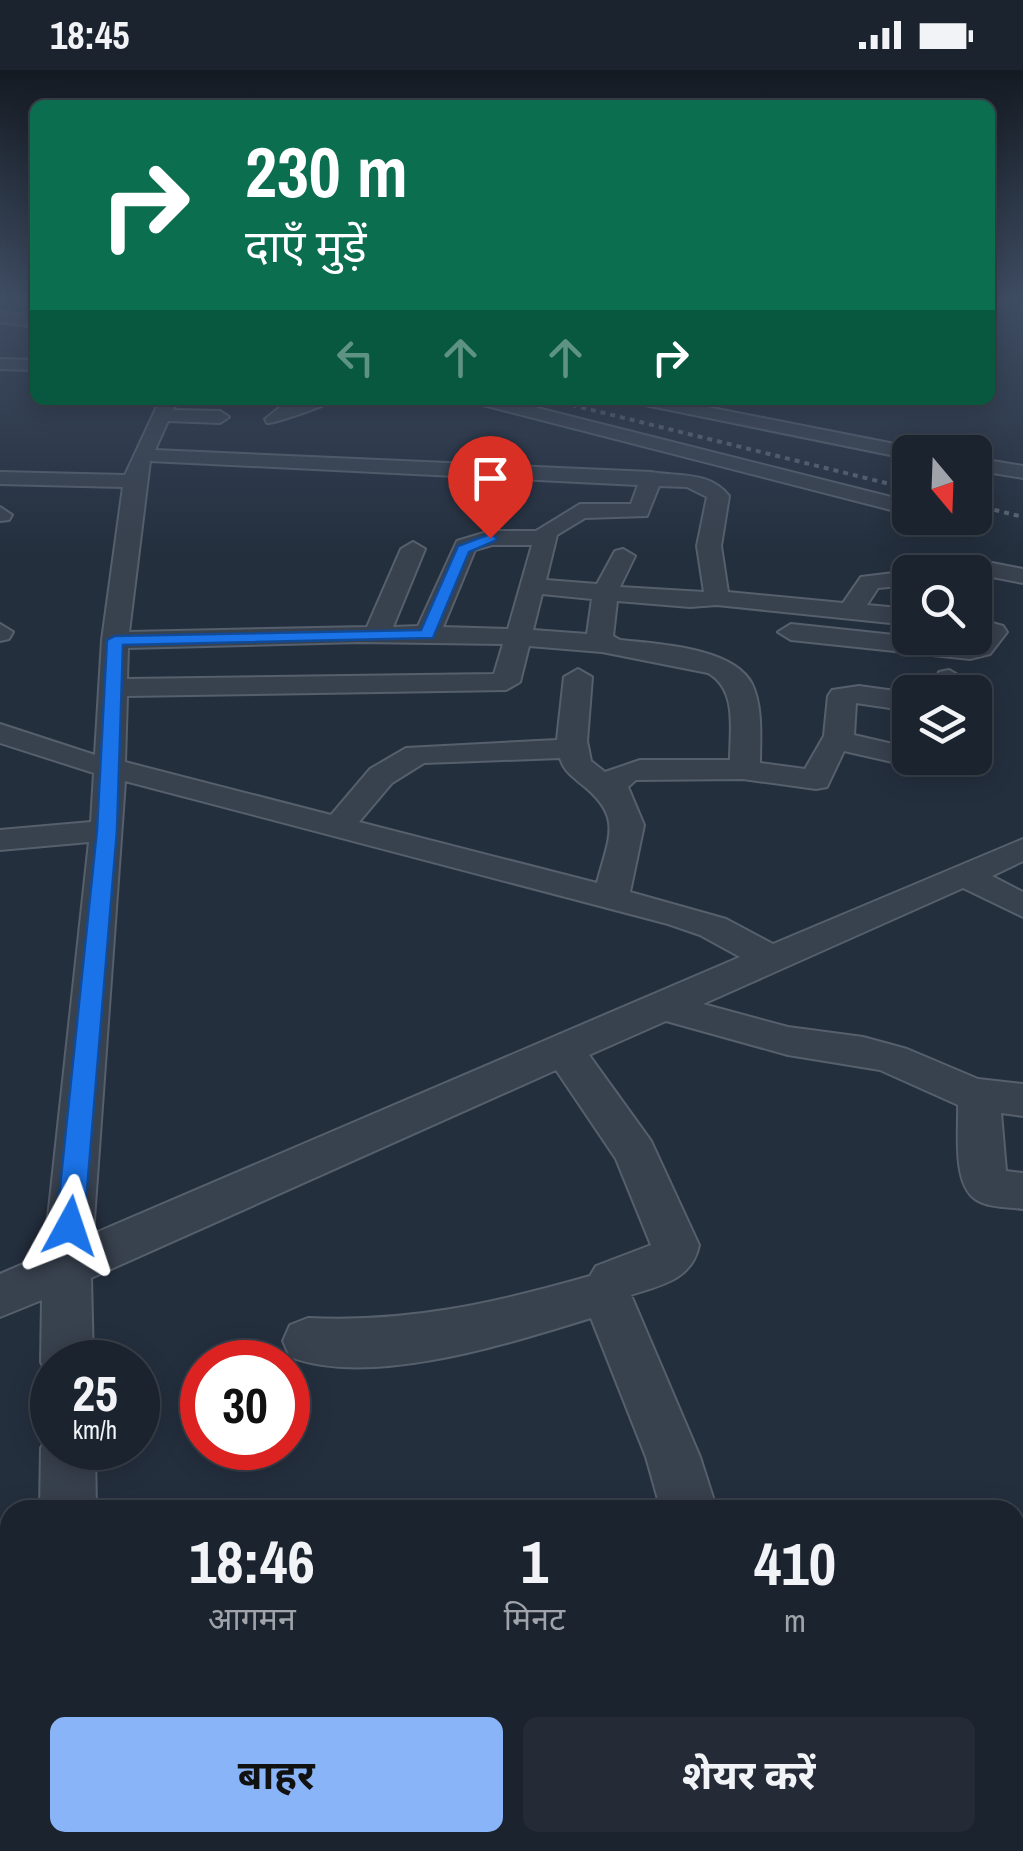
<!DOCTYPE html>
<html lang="hi">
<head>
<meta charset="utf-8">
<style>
  body { margin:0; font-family:"Archivo Narrow","Noto Sans Devanagari",sans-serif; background:#242b36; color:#f1f3f6; height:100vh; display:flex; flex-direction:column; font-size:38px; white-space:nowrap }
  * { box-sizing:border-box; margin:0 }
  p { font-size:32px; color:#a0a4aa }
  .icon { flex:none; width:55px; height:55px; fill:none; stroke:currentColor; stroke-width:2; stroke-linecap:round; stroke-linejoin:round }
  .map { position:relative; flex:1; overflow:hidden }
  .sheet { position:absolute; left:0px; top:1430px; width:1025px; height:352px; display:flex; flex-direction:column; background:#1b232e; border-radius:30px 30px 0 0; box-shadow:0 5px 25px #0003,0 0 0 2px #39404a }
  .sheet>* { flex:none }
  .hud { position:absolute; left:30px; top:30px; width:965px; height:305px; border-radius:15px; box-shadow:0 5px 25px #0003,0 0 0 2px #39404a; background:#0b6e4f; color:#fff; overflow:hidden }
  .needle { width:65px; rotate:161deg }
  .fabs { position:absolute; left:892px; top:365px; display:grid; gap:20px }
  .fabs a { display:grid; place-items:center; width:100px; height:100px; border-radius:15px; background:#1b232e; box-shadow:0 5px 25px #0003,0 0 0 2px #39404a; font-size:50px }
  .speed { position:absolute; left:30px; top:1270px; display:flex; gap:20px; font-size:50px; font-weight:700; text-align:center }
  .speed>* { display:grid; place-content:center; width:130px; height:130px; border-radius:50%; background:#1b232e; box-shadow:0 5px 25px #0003,0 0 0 2px #39404a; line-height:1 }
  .speed small { font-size:25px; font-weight:400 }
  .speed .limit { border:15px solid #d22; background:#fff; color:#111 }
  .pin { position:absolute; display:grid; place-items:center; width:85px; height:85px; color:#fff; margin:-102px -42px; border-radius:50% 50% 50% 0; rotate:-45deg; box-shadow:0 0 10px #0007 }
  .pin .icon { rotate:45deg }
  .me { position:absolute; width:110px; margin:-55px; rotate:5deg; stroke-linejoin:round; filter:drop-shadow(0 0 8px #0008) }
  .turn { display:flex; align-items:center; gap:35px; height:210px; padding:0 50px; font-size:45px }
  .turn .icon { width:130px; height:130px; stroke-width:2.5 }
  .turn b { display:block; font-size:70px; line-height:85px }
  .lanes { display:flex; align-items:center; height:95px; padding:0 50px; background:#0003; justify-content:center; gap:50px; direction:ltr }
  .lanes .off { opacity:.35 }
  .eta { display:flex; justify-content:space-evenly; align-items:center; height:170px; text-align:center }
  .eta b { font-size:60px; font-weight:700; line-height:70px }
  .primary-button { display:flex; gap:20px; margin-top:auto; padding:20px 50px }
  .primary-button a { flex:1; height:115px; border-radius:15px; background:#8ab4f8; color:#111; font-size:40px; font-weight:700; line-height:115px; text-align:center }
  .primary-button a+a { background:#242b36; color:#f1f3f6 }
  .status { display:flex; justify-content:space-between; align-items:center; height:70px; padding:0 50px; background:#1b232e; direction:ltr }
  .status svg { height:28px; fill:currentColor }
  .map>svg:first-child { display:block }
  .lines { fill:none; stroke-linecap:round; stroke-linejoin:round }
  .minor-casing { stroke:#565f6c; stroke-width:4 }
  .minor { fill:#38414e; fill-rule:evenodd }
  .rail { stroke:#5a6575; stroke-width:4; stroke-dasharray:5 5; stroke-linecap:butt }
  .route { fill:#1a73e8; stroke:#114b97; stroke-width:2.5 }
</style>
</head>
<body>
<div class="status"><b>18:45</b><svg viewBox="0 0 49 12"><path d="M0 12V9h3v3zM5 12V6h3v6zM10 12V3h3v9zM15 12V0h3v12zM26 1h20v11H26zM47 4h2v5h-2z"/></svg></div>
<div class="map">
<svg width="1023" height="1781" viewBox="0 0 1023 1781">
  <rect width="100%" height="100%" fill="#242f3e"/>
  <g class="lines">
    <defs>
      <path id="minor" d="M0 242 35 247V257L0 252Z
        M0 289 35 290V300L0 299Z
        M160 330H178L173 340 220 341 229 347 220 353 168 351 155 380 651 402C679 407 710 401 729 426L721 476 728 522 843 533 861 507 910 501 917 502H910V515L878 518 867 535 910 539V555L717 535 690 537 617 531 613 566 620 570C656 574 733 577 752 614 763 637 760 669 760 693L805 699 824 666 828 626 832 620 859 616 910 623V641L856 633 854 665 910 678V688H925L921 693 910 696 844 681 827 717 816 719 743 709 636 710 628 717 644 755 630 822 726 849 773 874 1023 769V791L992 806 1023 822V847L963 818 703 934 788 957 863 967 907 979 978 1009 1023 1014V1046L1001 1043 1006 1101 1023 1103V1139C1009 1137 988 1138 975 1129 952 1112 959 1061 958 1035L880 1000 788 985 666 951 589 985 651 1071 699 1175C692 1210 661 1215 631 1225L700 1387 717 1440H661L646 1387 591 1248C509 1273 373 1318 290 1287L283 1271 290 1255 308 1248C406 1253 496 1233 590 1206L596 1196 651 1175 616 1089 556 1000 91 1208 93 1292H52V1310L49 1308 41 1292 42 1230 0 1247V1204L44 1185 89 772 0 780V760L91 752 94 703 0 673V654L95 685 102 570 123 417 0 414V402L125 405ZM150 391 638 415 631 434H580L536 461H490L457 471 418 556 393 557 425 479 413 472 401 479 367 557 129 562ZM659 416 687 417 707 427 697 476 704 522 620 517 635 486 623 479 615 481 597 514 546 510 557 465 585 448 647 446ZM492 475H532L508 559 443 557 475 480ZM542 524 592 529 587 564 533 560ZM360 572 503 574 494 604 127 609 128 578ZM529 576 602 582 708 603C738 620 730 660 730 690H640L605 702 591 691 587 671 592 607 578 599 564 607 557 670 406 678 370 699 331 745 125 692 127 626 506 620 520 612ZM560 688C564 701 571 705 580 713 624 747 609 766 597 813L359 752 392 713 424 693ZM125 711 668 854 700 865 740 887 93 1164Z
        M301 330H334C327 335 274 354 267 353L265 349 284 334Z
        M476 330H506L903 430 906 435 895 441 479 334Z
        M636 330H672L910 377 920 382H910V389L645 335Z
        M975 388 1023 396V408L975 400Z
        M0 437 12 445 9 450 0 451Z
        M987 492 1023 499V513L987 506 975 509V502H963L967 497Z
        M975 548 1003 556 1007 562 990 584 970 589 791 570 778 562 791 554 969 573 978 565Z
        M0 554 13 562 9 569 0 571Z
        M949 600 963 608 960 622H932L939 602Z
        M52 1358V1378H95L96 1440H40L41 1378Z
        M1015 1556H1023V1618H1015Z
        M50 1772H118L119 1781H51Z"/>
    </defs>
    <!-- minor casing -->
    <use href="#minor" class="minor-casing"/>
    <!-- minor -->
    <use href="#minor" class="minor"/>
    <!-- rail -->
    <path class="rail" d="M552 330 910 419
      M975 435 1023 447"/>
  </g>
  <!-- sky -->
  <linearGradient id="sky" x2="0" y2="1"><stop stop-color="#141a22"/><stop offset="0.48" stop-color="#3f4d63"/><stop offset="1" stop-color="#3f4d63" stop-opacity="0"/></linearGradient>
  <rect width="1023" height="479" fill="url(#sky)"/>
  <!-- route -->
  <path class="route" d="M490 464 497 468 495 471 469 482 433 568 123 575 117 760 84 1156 80 1165 70 1168 60 1165 56 1156 97 760 107 570 115 566 421 560 458 476Z"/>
</svg>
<div class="fabs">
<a><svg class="needle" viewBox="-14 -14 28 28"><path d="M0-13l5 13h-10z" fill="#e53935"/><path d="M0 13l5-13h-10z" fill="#a0a4aa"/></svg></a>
<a><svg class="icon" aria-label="search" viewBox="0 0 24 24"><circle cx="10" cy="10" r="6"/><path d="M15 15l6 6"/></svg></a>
<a><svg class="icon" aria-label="layers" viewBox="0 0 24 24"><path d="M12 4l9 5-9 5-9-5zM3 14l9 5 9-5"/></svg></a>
</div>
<div class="speed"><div>25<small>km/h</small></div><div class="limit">30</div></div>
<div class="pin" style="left:490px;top:468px;background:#d93025"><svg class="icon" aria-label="arrive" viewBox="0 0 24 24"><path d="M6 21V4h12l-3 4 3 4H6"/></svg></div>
<svg class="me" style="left:70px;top:1156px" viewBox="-20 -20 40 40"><path d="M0-17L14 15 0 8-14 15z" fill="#1a73e8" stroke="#fff" stroke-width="4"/></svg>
<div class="hud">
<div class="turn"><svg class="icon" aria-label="right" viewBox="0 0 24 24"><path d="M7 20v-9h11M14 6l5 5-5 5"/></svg><div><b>230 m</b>दाएँ मुड़ें</div></div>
<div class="lanes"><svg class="icon off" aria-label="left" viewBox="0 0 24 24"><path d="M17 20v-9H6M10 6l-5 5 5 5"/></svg><svg class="icon off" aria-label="ahead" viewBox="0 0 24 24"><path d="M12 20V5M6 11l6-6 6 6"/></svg><svg class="icon off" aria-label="ahead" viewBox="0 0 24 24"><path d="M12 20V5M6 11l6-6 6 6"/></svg><svg class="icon" aria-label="right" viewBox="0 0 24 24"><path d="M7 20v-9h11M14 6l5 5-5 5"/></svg></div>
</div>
<section class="sheet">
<div class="eta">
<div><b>18:46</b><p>आगमन</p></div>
<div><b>1</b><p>मिनट</p></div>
<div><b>410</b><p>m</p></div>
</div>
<div class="primary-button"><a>बाहर</a><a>शेयर करें</a></div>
</section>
</div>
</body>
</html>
